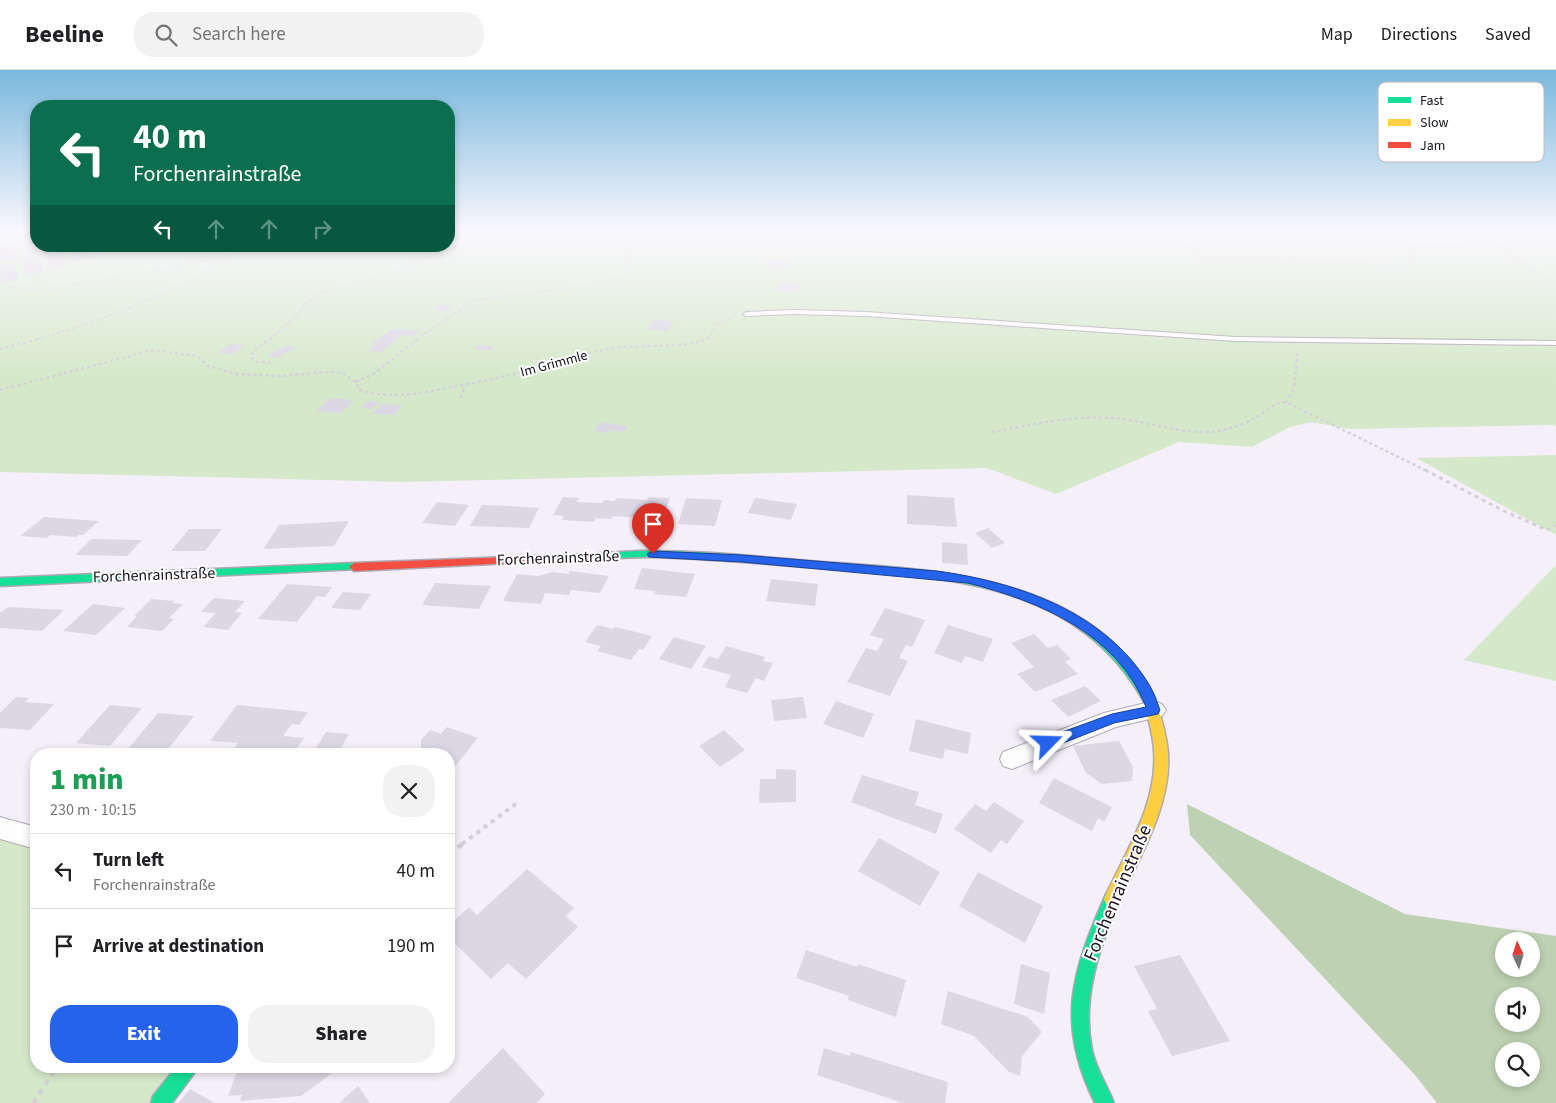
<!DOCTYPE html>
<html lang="en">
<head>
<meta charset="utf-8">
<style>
  body { margin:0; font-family:"Source Sans 3",sans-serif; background:#f2f2f2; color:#202124; height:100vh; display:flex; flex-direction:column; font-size:19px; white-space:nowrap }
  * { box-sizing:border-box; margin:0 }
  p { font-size:16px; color:#757577 }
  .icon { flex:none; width:28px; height:28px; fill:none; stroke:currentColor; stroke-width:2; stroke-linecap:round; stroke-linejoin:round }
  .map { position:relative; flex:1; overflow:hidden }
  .sheet { position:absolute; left:30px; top:678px; width:425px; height:325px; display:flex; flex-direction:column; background:#fff; border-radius:20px; box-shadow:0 2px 8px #0003 }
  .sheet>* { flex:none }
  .banner { position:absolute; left:30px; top:30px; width:425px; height:152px; border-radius:20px; box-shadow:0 2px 8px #0003; background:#0b6e4f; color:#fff; overflow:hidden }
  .needle { width:32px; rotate:356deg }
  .controls { position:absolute; left:1495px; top:862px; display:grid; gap:10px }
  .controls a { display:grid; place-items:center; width:45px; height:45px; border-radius:50%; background:#fff; box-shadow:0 2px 8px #0003; font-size:25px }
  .pin { position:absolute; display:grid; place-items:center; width:42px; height:42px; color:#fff; margin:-51px -21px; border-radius:50% 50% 50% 0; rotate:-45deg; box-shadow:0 0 5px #0007 }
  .pin .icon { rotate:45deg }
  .me { position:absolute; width:55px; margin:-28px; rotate:68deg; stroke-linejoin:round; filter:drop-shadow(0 0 4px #0008) }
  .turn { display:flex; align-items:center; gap:18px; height:105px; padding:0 20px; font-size:22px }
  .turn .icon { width:65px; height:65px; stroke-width:2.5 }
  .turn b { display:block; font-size:35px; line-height:42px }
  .lanes { display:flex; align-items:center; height:48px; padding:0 20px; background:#0003; justify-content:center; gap:25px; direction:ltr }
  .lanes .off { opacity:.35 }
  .round { display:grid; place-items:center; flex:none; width:52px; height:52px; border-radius:20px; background:#f2f2f2 }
  .head { display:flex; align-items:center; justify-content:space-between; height:85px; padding:0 20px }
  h1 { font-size:30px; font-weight:800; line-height:38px; color:#1e9e55 }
  .primary-button { display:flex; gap:10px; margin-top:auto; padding:10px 20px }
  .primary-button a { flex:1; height:58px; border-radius:20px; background:#2563eb; color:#fff; font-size:20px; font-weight:800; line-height:58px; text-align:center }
  .primary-button a+a { background:#f2f2f2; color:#202124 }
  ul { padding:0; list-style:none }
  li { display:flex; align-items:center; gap:15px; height:75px; padding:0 20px; border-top:1px solid #e0e0e0 }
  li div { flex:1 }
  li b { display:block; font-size:19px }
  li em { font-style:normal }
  header { display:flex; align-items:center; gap:30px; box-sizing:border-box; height:70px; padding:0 25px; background:#fff; border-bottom:1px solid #e0e0e0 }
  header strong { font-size:24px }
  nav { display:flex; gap:28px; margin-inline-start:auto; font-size:18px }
  .search { width:350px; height:45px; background:#f2f2f2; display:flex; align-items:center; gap:12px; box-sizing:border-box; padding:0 18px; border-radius:20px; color:#757577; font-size:19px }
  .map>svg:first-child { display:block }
  .green { fill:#d5e9ca }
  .forest { fill:#bed1b2; fill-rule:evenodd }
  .building { fill:#dcd7e4 }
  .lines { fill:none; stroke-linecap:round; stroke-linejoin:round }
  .highway-tunnel { stroke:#d4ced9; stroke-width:17; stroke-dasharray:17 8; stroke-linecap:butt }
  .lane-casing { stroke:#aea8b2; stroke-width:2 }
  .street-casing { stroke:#aea8b2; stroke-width:2 }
  .fast-casing { stroke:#aea8b2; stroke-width:3 }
  .slow-casing { stroke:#aea8b2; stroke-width:3 }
  .jam-casing { stroke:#aea8b2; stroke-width:3 }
  .path-far4 { stroke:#d3d1d5; stroke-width:2; stroke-dasharray:2.5 2.5; stroke-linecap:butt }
  .path-far3 { stroke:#d3d1d5; stroke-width:2.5; stroke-dasharray:3 3; stroke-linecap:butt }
  .path-far2 { stroke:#d3d1d5; stroke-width:3; stroke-dasharray:4 4; stroke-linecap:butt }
  .path-far1 { stroke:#d3d1d5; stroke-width:4; stroke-dasharray:4.5 4.5; stroke-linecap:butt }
  .path { stroke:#d3d1d5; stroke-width:4.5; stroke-dasharray:5.5 5.5; stroke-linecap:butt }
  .lane { fill:#fefdfe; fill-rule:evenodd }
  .street { fill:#fefdfe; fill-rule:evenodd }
  .fast { fill:#16e098; fill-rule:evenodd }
  .slow { fill:#ffcf43; fill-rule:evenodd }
  .jam { fill:#f24e42; fill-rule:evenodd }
  .route { fill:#2563eb; stroke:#184099 }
  .labels { text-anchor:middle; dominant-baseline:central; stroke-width:4; stroke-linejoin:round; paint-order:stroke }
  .far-street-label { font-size:14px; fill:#19131e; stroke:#fff }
  .street-label { font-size:16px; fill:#19131e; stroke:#fff }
  .near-street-label { font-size:19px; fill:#19131e; stroke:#fff }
  .key { fill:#fff; stroke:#bab8bc; stroke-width:1 }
  .key-label { font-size:14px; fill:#19131e }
</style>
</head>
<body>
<header>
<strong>Beeline</strong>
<div class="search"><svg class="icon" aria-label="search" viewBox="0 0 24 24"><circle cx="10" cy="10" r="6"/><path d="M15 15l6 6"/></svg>Search here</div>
<nav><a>Map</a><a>Directions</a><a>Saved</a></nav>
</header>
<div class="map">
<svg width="1556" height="1033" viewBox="0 0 1556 1033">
  <rect width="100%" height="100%" fill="#f5effa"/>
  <!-- green -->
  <path class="green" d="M0 163H36V176H449V163H1556V356L1552 355 1350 359 1311 352 1290 357 1252 377 1179 372 1056 424 987 398 403 412 0 402Z
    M1556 385V465L1416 388Z
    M1556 495V611L1464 590Z
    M0 759 36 768V996H189L160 1033H0Z"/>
  <!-- forest -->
  <path class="forest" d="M1187 734 1405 844 1556 866V1033H1437L1415 1005 1190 765ZM1504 871H1531V899H1504ZM1504 926H1531V954H1504ZM1504 981H1531V1009H1504Z"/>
  <!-- building -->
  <path class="building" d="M779 169 802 171 801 175 777 174Z
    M769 190 789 191 787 198 766 197Z
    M779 212 800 213 798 222 776 221Z
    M435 235H452L448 241H436L438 238H433Z
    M653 250 674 251 668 261 647 260Z
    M393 259 419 261 414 266 402 265 381 282 368 281 376 274 371 273Z
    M230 274 245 275 233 284 218 283Z
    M287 275 296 278 276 288 267 285Z
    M477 275 494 277 491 280 474 279Z
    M330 328 354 330 341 343 316 341Z
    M368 331 379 332 372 339 361 338Z
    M381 334 402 335 395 345 373 344Z
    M601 352 628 356 623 362 608 360 606 363 594 361Z
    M907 425 954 428 957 457 907 454Z
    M563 427 579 428 577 432 602 433 604 430 615 431 616 428 647 430 648 427 670 428 663 447 641 445 640 448 613 446 611 449 596 448 594 452 562 450 564 446 553 445Z
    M686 428 722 430 715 456 678 454Z
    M755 428 797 434 791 450 748 443Z
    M437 432 469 435 455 456 422 453Z
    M482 435 511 436 539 438 529 458 470 456Z
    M44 447 70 449 99 451 83 465H79L76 467 51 465 47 468 20 466Z
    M349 451 334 476 263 479 279 455Z
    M988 458 1005 473 992 478 975 463Z
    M189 459H222L205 481H171Z
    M91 469 142 470 127 486 75 485Z
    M942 472 967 474 968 495 942 493Z
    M642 498 695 504 686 527 654 524 655 521 634 519Z
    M570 501 609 506 600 523 571 520 569 525 545 523 541 534 503 531 517 504 538 506 553 502 569 504Z
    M771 509 818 514 815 536 766 531Z
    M435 513 491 516 479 539 422 535Z
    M287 514 332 517 325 527 317 526 297 552 258 549Z
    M343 522 371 524 360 540 331 538Z
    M214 528 245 531 235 542 242 543 228 560 203 557 216 543 201 542Z
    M151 529 174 531 172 533 183 534 169 548 174 549 162 561 127 557 137 546H134Z
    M93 534 125 538 96 565 63 561Z
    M8 537 64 540 42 561 0 558V543Z
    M885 538 925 550 912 577 906 575 899 588 908 591 890 626 847 612 866 578 877 581 884 569 870 565Z
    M597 555 613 559 615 557 652 566 643 580 639 579 631 590 597 581 601 576 585 572Z
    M948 555 993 569 983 592 965 586 962 593 934 583Z
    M1034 564 1048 578 1057 575 1071 589 1065 592 1078 604 1035 622 1017 604 1034 597 1011 573Z
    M674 567 706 576 691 599 659 589Z
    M726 576 765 587 763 591 773 593 764 611 756 608 747 623 725 617 731 605 702 597 709 586 718 589Z
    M1085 616 1101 631 1068 647 1051 630Z
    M16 627 29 628 25 632 54 634 30 660 0 658V643Z
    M803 627 807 648 774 651 771 630Z
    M836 631 874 644 863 668 823 654Z
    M110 635 142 638 110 676 76 673Z
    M237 635 308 642 299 655 292 654 283 666 304 668 293 684H230L238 673 210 671Z
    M158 643 194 646 165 683 128 679Z
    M916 649 971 663 968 684 945 679 943 689 909 681Z
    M447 657 478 668 449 704V684H421V670L430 660 441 664Z
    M724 660 745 680 720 697 699 676Z
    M326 662 349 664 338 683 315 680Z
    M1119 671 1133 697 1132 711 1102 714 1086 703 1073 676Z
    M776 699 796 700V732L759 733 760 709H776Z
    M862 705 919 722 915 735 943 744 936 764 851 732Z
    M1054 708 1112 737 1104 752 1098 748 1092 761 1039 733Z
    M994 732 1024 751 1007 774 1001 770 991 783 954 759 975 734 986 741Z
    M879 768 940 802 920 836 858 801Z
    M527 799 574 838 566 846 578 857 526 909 508 893 491 909 449 868V855L469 837 477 845Z
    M978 802 1043 836 1025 873 959 836Z
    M806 880 857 897 858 894 906 910 896 947 848 930 849 926 796 908Z
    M1180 885 1230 971 1172 986 1148 941 1157 939 1134 896Z
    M1021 894 1050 903 1044 944 1014 934Z
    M948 921 1028 947 1042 962 1022 986 1020 1006 1009 1002 974 966 941 954Z
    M503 978 545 1024 536 1033H448Z
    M824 978 850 986 851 982 948 1012 945 1033H903L817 1005Z
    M239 996H342L301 1026 240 1031 242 1025 228 1026Z
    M358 1016 370 1033H339Z
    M190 1019 215 1033H178Z"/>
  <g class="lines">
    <!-- highway-tunnel -->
    <path class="highway-tunnel" d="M0 184 36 175
      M0 205 101 176"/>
    <defs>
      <path id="lane" d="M795 240 866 242 1236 267 1556 271V275L1236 271 866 246 795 244 746 246 743 244 746 242Z"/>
      <path id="street" d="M1154 631 1162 634 1166 640 1162 646 1116 657 1012 699 1003 696 1000 689 1003 682 1104 643Z
        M0 747 36 757V779L0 769Z"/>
      <path id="fast" d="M638 481C694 480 751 486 808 491 931 500 1092 502 1155 629L1154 632 1149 634 1144 632C1075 506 933 507 806 497 754 493 701 488 648 487 627 487 607 489 587 490L582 487 587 484Z
        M354 493 358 495 359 497 358 499 0 516V508Z
        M1112 822 1118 824 1120 829C1100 877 1081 927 1092 980 1096 999 1107 1015 1114 1033H1095C1055 953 1072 901 1106 824Z
        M177 996H198L195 1002 172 1033H151L153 1026Z"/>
      <path id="slow" d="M1149 624 1154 626 1155 629C1161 646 1166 663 1168 682 1172 735 1139 788 1118 834L1112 836 1106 834 1104 829C1125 783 1158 734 1154 681 1153 663 1148 646 1143 629L1144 626Z"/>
      <path id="jam" d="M587 484 591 485 592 487 591 489 354 501 349 497 354 493Z"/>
    </defs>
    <!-- lane casing -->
    <use href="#lane" class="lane-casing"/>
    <!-- street casing -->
    <use href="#street" class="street-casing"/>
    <!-- fast casing -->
    <use href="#fast" class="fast-casing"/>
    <!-- slow casing -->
    <use href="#slow" class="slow-casing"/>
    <!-- jam casing -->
    <use href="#jam" class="jam-casing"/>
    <!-- path-far4 -->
    <path class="path-far4" d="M1171 163 1200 189 1401 195 1415 194 1414 188 1405 178 1465 175 1527 163
      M1534 163 1556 171
      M1490 171 1556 215
      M0 211 11 217 45 220 219 189
      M38 269C90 255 139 235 188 212 204 204 214 189 233 184 261 175 291 177 320 176
      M270 269 292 250 309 230 320 223 393 202 473 171 483 163
      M417 269 474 230 573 218 624 208C632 199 630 176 632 163
      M708 269 716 254 736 246"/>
    <!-- path-far3 -->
    <path class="path-far3" d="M272 268 253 281 251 287 257 292 275 293
      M0 279 42 268
      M356 312 375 303 419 268
      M0 320 153 280 197 286 208 296 237 304 279 306 329 302 343 303 356 312 360 320C390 330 423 323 453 317 485 311 515 304 546 296 566 290 587 283 608 279 633 274 692 279 709 268
      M461 328 465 316
      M1286 332 1294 319 1298 280
      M992 362C1031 355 1072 345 1112 348 1147 350 1183 366 1218 361 1231 359 1245 354 1257 347 1267 341 1274 332 1286 332L1427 401"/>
    <!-- path-far2 -->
    <path class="path-far2" d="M1425 400 1506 442 1547 460 1556 455"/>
    <!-- path-far1 -->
    <path class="path-far1" d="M462 774 517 733"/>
    <!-- path -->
    <path class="path" d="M449 784 464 773
      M33 1033 58 996"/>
    <!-- lane -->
    <use href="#lane" class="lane"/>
    <!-- street -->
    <use href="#street" class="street"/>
    <!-- fast -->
    <use href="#fast" class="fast"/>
    <!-- slow -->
    <use href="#slow" class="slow"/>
    <!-- jam -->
    <use href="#jam" class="jam"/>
  </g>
  <!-- sky -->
  <linearGradient id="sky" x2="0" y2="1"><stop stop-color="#79b8dd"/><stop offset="0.53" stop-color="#faf8fd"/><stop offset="1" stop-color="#faf8fd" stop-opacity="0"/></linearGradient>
  <rect width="1556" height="308" fill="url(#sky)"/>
  <!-- route -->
  <path class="route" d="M653 481 742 485 937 501C1017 512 1106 542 1150 616 1154 623 1157 632 1160 640L1158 644 1114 653 1048 679 1043 677 1041 673 1043 669 1112 644 1146 637C1118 564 1039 531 968 513L742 492 649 487 647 484Z"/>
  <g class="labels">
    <!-- far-street labels -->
    <g class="far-street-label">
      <text transform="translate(554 294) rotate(-15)">Im Grimmle</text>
    </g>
    <!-- street labels -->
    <g class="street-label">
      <text transform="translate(558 488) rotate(-2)">Forchenrainstraße</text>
      <text transform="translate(154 505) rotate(-2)">Forchenrainstraße</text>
    </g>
    <!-- near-street labels -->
    <g class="near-street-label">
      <text transform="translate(1118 823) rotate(-67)">Forchenrainstraße</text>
    </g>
  </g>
  <!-- legend -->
  <rect x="1378" y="12" width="166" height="80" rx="8" class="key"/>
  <rect x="1388" y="27" width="23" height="6" fill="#16e098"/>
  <rect x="1388" y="49" width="23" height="7" fill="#ffcf43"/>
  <rect x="1388" y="72" width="23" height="6" fill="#f24e42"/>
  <g class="key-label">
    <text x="1420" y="35">Fast</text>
    <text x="1420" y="57">Slow</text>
    <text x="1420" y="80">Jam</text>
  </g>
</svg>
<div class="controls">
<a><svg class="needle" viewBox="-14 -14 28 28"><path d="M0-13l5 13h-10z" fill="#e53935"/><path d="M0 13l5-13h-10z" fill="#757577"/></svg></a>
<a><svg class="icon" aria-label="sound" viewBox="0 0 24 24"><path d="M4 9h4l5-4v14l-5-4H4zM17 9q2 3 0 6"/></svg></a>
<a><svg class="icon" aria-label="search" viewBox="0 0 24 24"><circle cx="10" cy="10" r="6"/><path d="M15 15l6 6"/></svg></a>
</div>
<div class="pin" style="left:653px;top:484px;background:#d93025"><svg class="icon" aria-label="arrive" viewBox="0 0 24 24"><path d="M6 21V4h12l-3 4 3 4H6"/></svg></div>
<svg class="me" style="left:1048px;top:673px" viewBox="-20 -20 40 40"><path d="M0-17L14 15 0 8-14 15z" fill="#2563eb" stroke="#fff" stroke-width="4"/></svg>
<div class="banner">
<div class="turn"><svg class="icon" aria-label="left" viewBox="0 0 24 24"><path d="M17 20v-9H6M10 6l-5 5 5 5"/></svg><div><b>40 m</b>Forchenrainstraße</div></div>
<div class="lanes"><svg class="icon" aria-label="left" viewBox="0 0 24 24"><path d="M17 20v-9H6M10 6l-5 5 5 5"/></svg><svg class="icon off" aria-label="ahead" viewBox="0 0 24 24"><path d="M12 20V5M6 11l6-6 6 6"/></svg><svg class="icon off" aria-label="ahead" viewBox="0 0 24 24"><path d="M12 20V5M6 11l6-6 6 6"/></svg><svg class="icon off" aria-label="right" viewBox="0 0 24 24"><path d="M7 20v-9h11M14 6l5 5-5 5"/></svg></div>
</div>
<section class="sheet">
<div class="head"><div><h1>1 min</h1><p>230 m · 10:15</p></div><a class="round"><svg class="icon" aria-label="close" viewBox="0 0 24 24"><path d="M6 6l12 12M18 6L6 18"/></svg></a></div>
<ul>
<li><svg class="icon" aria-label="left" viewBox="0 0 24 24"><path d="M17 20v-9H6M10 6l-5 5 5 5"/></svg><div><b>Turn left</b><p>Forchenrainstraße</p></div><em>40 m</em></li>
<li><svg class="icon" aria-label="arrive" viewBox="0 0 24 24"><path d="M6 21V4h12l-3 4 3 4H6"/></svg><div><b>Arrive at destination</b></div><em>190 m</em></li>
</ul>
<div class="primary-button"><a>Exit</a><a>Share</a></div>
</section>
</div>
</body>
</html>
